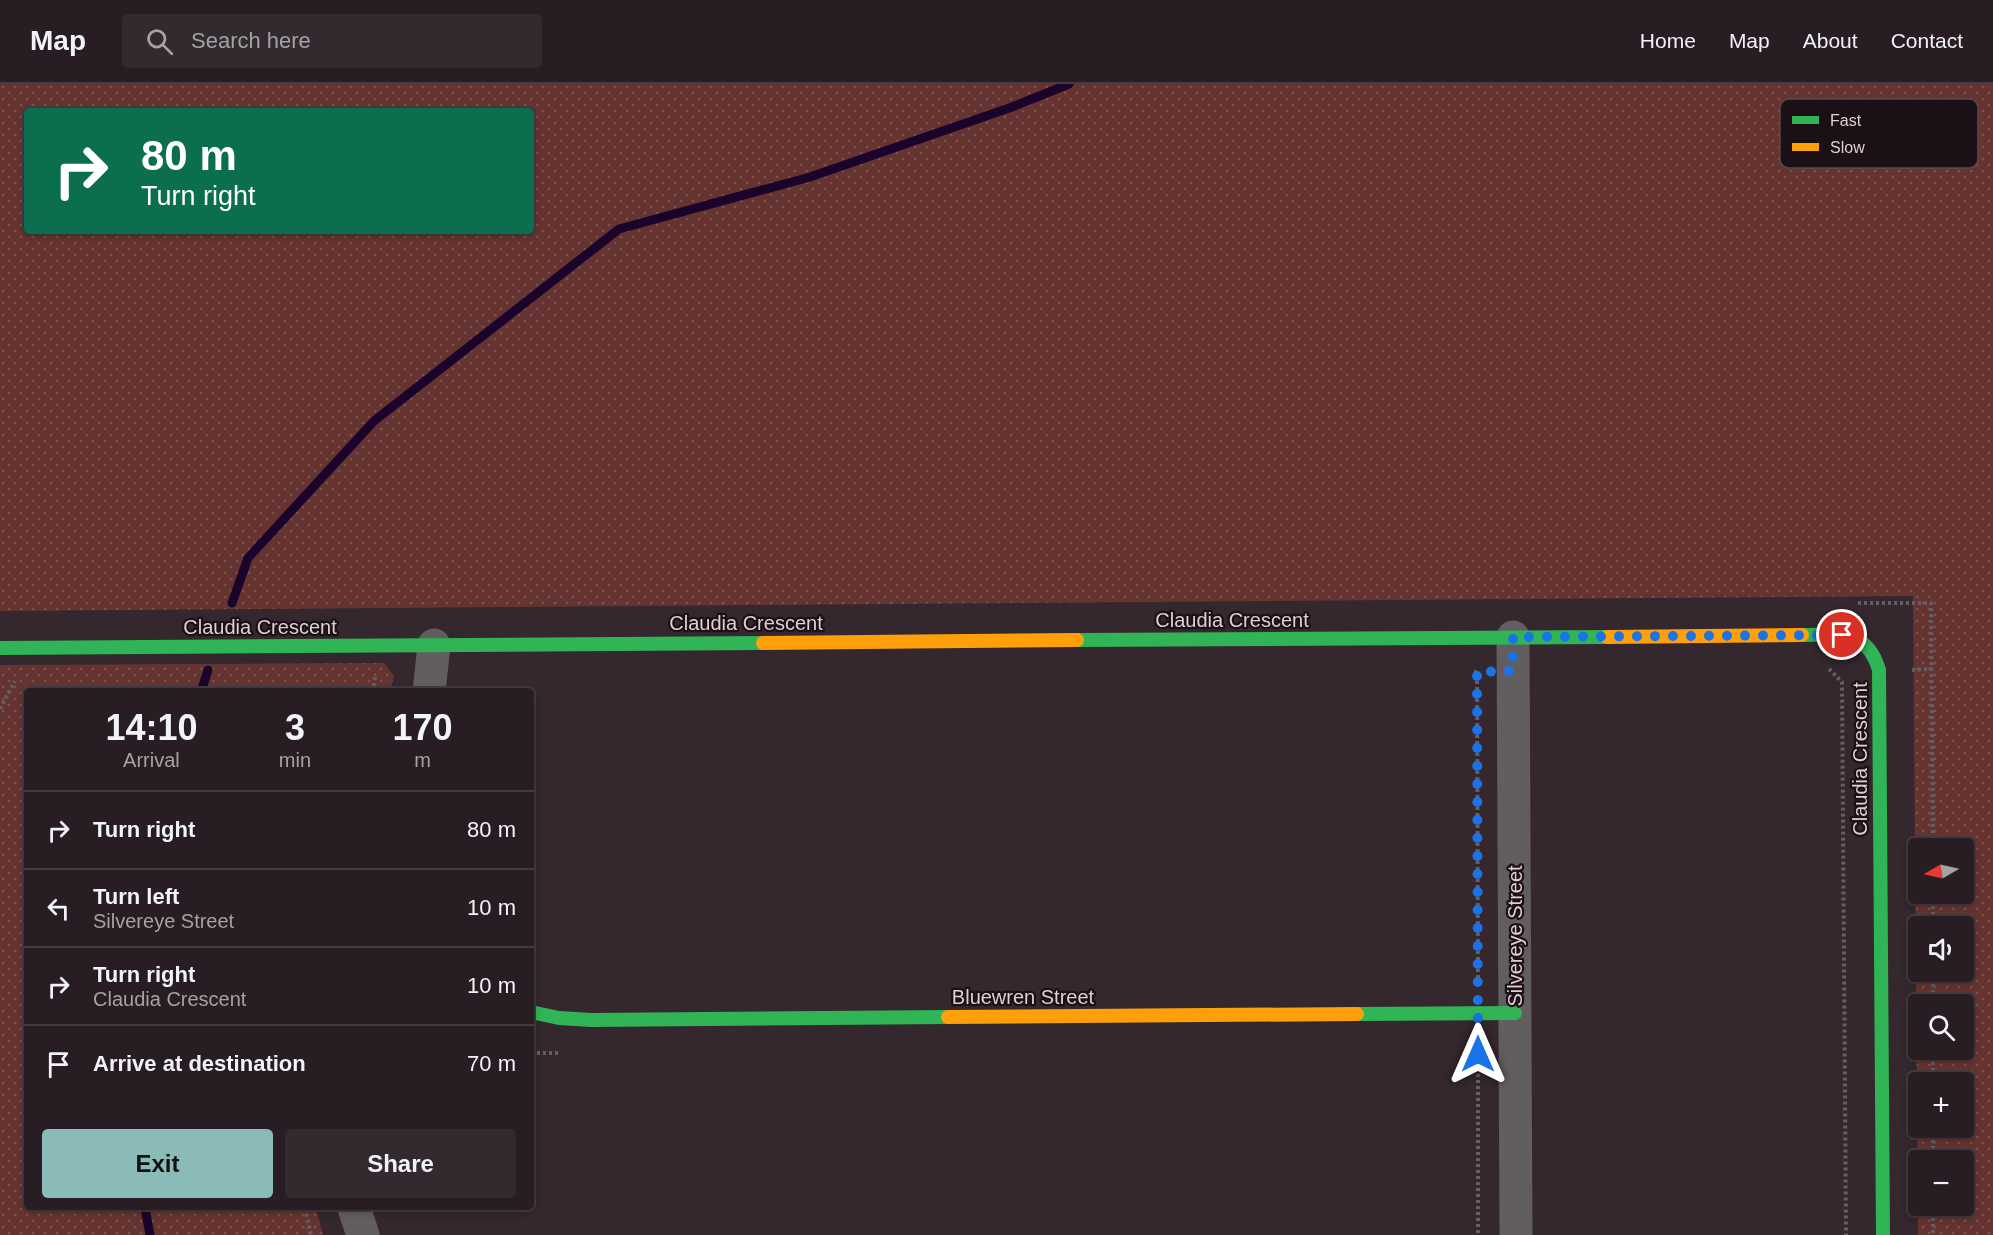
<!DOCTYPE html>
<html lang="en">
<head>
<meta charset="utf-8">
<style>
  body { margin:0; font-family:Helvetica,sans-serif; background:#332a2f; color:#f1f3f6; height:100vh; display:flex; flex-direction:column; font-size:22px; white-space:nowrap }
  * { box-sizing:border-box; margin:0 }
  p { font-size:20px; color:#a4a2a5 }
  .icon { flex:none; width:33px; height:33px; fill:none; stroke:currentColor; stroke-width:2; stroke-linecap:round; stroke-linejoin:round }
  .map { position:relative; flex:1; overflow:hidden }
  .panel { position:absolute; left:24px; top:604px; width:510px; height:522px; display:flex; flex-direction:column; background:#271d22; border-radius:6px; box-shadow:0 3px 9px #0003,0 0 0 2px #433b40 }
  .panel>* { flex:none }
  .banner { position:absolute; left:24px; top:24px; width:510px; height:126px; border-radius:6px; box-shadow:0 3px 9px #0003,0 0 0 2px #433b40; background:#0b6e4f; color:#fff; overflow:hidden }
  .needle { width:39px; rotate:261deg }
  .fabs { position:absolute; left:1908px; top:754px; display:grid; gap:12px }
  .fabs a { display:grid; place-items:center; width:66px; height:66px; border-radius:6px; background:#271d22; box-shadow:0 3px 9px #0003,0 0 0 2px #433b40; font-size:30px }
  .pin { position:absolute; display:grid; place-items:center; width:51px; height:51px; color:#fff; margin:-26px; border:3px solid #fff; border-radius:50%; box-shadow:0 2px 6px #0007 }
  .me { position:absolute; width:66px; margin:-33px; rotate:0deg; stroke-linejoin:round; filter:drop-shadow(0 0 4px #0008) }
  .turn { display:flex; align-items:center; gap:21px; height:126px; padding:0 18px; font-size:27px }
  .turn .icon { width:78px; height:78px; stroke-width:2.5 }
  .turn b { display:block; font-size:42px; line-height:51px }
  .eta { display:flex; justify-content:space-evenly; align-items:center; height:102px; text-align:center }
  .eta b { font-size:36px; font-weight:600; line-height:42px }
  .action { display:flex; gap:12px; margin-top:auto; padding:12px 18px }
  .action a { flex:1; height:69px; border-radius:6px; background:#8bbbb9; color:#111; font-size:24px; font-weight:600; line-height:69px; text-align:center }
  .action a+a { background:#332a2f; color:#f1f3f6 }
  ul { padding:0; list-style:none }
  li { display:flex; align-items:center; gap:18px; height:78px; padding:0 18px; border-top:2px solid #433b40 }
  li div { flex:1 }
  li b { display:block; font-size:22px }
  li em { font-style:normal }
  header { display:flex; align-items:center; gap:36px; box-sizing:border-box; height:84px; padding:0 30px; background:#271d22; border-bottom:2px solid #433b40 }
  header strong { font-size:28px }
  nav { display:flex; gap:33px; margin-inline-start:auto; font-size:21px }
  .search { width:420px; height:54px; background:#332a2f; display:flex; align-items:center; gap:15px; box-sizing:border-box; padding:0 21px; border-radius:6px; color:#a4a2a5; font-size:22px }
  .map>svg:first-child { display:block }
  .grass { fill:url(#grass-dots); fill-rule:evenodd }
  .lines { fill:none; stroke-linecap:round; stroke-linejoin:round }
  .stream { stroke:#1b042b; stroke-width:9 }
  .path { stroke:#665e61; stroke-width:4; stroke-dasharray:3 3; stroke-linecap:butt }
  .street { stroke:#625d5e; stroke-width:33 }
  .fast { stroke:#30b455; stroke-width:14 }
  .slow { stroke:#ff9f0a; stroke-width:14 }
  .route { stroke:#1a73e8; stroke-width:10; stroke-dasharray:0 18 }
  .labels { text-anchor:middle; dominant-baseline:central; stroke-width:4.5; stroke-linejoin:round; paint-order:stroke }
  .street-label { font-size:20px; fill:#dfcfd6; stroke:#1a1015 }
  .key { fill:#1a1015; stroke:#55494f; stroke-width:1.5 }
  .key-label { font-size:16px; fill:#dfcfd6 }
</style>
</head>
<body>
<header>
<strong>Map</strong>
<div class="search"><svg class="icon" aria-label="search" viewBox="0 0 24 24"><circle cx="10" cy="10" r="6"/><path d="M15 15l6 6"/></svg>Search here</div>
<nav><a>Home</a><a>Map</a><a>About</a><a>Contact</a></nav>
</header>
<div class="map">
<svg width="1993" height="1151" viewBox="0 0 1993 1151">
  <defs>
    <pattern id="grass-dots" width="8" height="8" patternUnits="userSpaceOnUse" patternTransform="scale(1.5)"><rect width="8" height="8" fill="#663430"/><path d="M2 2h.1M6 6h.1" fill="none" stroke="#7b504d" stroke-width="1.8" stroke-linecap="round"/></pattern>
  </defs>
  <rect width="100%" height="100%" fill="#34272e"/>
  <!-- grass -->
  <path class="grass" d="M0 0H1993V1151H1918L1913 512 0 527ZM27 27H531V147H27ZM1918 765H1964V810H1918ZM1918 843H1964V888H1918ZM1918 921H1964V966H1918ZM1918 999H1964V1044H1918ZM1918 1077H1964V1122H1918Z
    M384 579 394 592 390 607 27 608V1124H316L323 1151H0V581Z"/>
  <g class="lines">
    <!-- stream -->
    <path class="stream" d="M232 519 248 474 374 337 619 145 810 93 1012 23 1069 0
      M201 608 208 586
      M145 1124 150 1151"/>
    <!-- path -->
    <path class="path" d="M1858 519H1931L1933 765
      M1829 585 1842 598 1846 1151
      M1912 586 1932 585
      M1474 588H1477L1478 898
      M373 608 375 593
      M0 625 15 597
      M1933 810V843
      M1933 888V921
      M1478 960V1151
      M1933 966V999
      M531 969H560
      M1933 1044V1077
      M1933 1122V1151
      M305 1124 311 1151"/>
    <!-- street -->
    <path class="street" d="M1513 553 1516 1151
      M429 608 434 561
      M354 1124 363 1151"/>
    <!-- fast -->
    <path class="fast" d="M1802 551C1838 551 1867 544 1879 586L1883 1151
      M1077 556 1607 553
      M0 564 763 559
      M531 928 559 934 591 936 948 933
      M1357 930 1515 929"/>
    <!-- slow -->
    <path class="slow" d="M1607 553 1802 551
      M763 559 1077 556
      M948 933 1357 930"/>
  </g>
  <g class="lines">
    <!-- route -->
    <path class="route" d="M1478 970 1477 588 1513 587V553L1842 551"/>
  </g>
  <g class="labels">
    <!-- street labels -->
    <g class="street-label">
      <text x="1232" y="536">Claudia Crescent</text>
      <text x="746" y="539">Claudia Crescent</text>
      <text x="260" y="543">Claudia Crescent</text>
      <text transform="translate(1860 675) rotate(-90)">Claudia Crescent</text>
      <text transform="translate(1515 852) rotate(-90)">Silvereye Street</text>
      <text x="1023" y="913">Bluewren Street</text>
    </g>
  </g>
  <!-- legend -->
  <rect x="1780" y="15" width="198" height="69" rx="9" class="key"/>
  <rect x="1792" y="32" width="27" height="8" fill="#30b455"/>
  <rect x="1792" y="59" width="27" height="8" fill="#ff9f0a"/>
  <g class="key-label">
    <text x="1830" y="42">Fast</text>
    <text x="1830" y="69">Slow</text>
  </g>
</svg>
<div class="fabs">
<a><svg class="needle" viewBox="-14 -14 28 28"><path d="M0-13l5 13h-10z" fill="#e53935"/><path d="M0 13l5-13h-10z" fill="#a4a2a5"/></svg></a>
<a><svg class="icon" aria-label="sound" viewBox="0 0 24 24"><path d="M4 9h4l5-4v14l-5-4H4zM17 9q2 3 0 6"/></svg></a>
<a><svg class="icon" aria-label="search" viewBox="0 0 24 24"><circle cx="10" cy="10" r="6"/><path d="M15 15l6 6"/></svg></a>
<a>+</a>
<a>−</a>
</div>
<div class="pin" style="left:1842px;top:551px;background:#d93025"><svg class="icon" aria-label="arrive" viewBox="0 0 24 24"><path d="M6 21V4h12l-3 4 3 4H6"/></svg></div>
<svg class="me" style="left:1478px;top:970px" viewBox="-20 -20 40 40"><path d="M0-17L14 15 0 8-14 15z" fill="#1a73e8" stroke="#fff" stroke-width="4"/></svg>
<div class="banner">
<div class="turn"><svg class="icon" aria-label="right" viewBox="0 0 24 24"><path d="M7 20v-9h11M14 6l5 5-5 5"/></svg><div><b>80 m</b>Turn right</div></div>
</div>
<section class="panel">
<div class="eta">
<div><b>14:10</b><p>Arrival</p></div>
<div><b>3</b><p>min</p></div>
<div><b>170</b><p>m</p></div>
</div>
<ul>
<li><svg class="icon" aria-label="right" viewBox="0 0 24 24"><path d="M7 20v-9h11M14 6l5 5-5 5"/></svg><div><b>Turn right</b></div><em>80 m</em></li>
<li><svg class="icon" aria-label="left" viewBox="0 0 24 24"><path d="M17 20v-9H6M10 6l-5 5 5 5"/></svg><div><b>Turn left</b><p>Silvereye Street</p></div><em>10 m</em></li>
<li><svg class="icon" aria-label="right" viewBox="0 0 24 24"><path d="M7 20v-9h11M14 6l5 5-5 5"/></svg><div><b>Turn right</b><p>Claudia Crescent</p></div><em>10 m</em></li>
<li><svg class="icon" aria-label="arrive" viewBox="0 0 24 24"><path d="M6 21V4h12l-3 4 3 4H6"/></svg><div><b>Arrive at destination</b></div><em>70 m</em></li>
</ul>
<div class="action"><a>Exit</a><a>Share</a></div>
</section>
</div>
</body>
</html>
